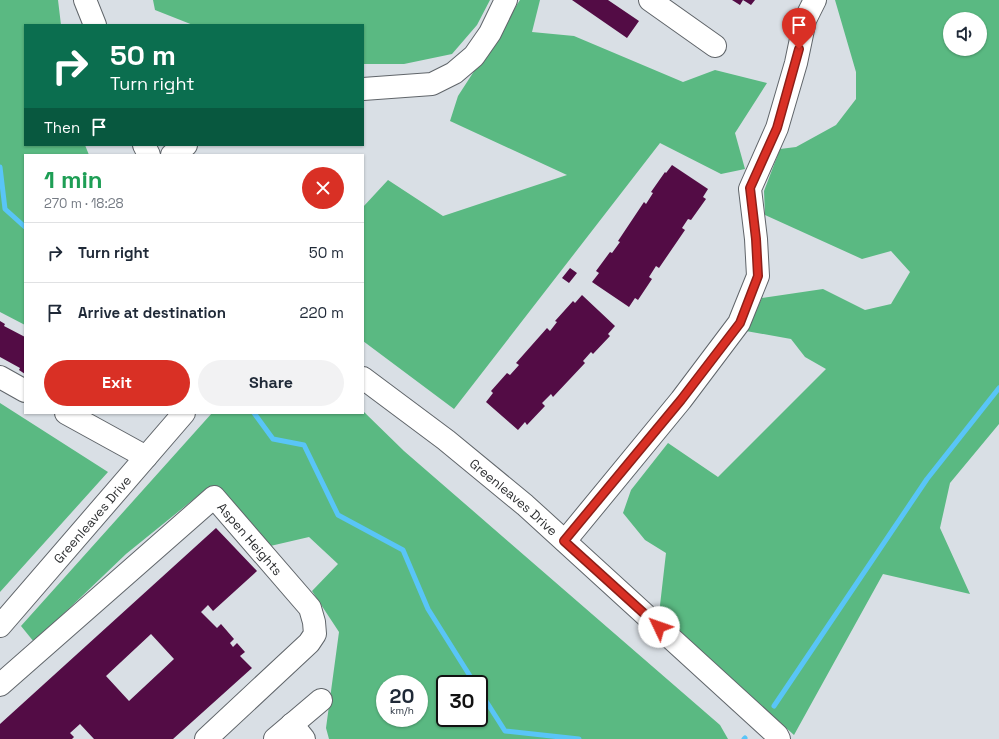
<!DOCTYPE html>
<html lang="en">
<head>
<meta charset="utf-8">
<style>
  body { margin:0; font-family:"Space Grotesk",sans-serif; background:#f2f2f3; color:#1f2937; height:100vh; display:flex; flex-direction:column; font-size:15px; white-space:nowrap }
  * { box-sizing:border-box; margin:0 }
  p { font-size:13px; color:#747a83 }
  .icon { flex:none; width:22px; height:22px; fill:none; stroke:currentColor; stroke-width:2; stroke-linecap:round; stroke-linejoin:round }
  .map { position:relative; flex:1; overflow:hidden }
  .side { position:absolute; left:24px; top:154px; width:340px; height:260px; display:flex; flex-direction:column; background:#fff; border-radius:0px; box-shadow:0 1px 3px #0004 }
  .side>* { flex:none }
  .guide { position:absolute; left:24px; top:24px; width:340px; height:122px; border-radius:0px; box-shadow:0 1px 3px #0004; background:#0b6e4f; color:#fff; overflow:hidden }
  .controls { position:absolute; left:943px; top:12px; display:grid; gap:8px }
  .controls a { display:grid; place-items:center; width:44px; height:44px; border-radius:50%; background:#fff; box-shadow:0 1px 3px #0004; font-size:20px }
  .speed { position:absolute; left:376px; top:675px; display:flex; gap:8px; font-size:20px; font-weight:700; text-align:center }
  .speed>* { display:grid; place-content:center; width:52px; height:52px; border-radius:50%; background:#fff; box-shadow:0 1px 3px #0004; line-height:1 }
  .speed small { font-size:10px; font-weight:400 }
  .speed .limit { border:2px solid #111; border-radius:6px; background:#fff; color:#111 }
  .pin { position:absolute; display:grid; place-items:center; width:34px; height:34px; color:#fff; margin:-41px -17px; border-radius:50% 50% 50% 0; rotate:-45deg; box-shadow:0 0 4px #0007 }
  .pin .icon { rotate:45deg }
  .me { position:absolute; width:44px; margin:-22px; rotate:312deg; stroke-linejoin:round; filter:drop-shadow(0 0 3px #0008) }
  .turn { display:flex; align-items:center; gap:14px; height:84px; padding:0 20px; font-size:18px }
  .turn .icon { width:52px; height:52px; stroke-width:2.5 }
  .turn b { display:block; font-size:28px; line-height:34px }
  .then { display:flex; align-items:center; height:38px; padding:0 20px; background:#0003; gap:8px; font-size:15px }
  .round { display:grid; place-items:center; flex:none; width:42px; height:42px; border-radius:21px; background:#f2f2f3 }
  .summary { display:flex; align-items:center; justify-content:space-between; height:68px; padding:0 20px }
  h1 { font-size:24px; font-weight:600; line-height:30px; color:#1e9e55 }
  .button { display:flex; gap:8px; margin-top:auto; padding:8px 20px }
  .button a { flex:1; height:46px; border-radius:24px; background:#d93025; color:#fff; font-size:16px; font-weight:600; line-height:46px; text-align:center }
  .button a+a { background:#f2f2f3; color:#1f2937 }
  ul { padding:0; list-style:none }
  li { display:flex; align-items:center; gap:12px; height:60px; padding:0 20px; border-top:1px solid #e0e1e3 }
  li div { flex:1 }
  li b { display:block; font-size:15px }
  li em { font-style:normal }
  .map>svg:first-child { display:block }
  .forest { fill:#5ab982; fill-rule:evenodd }
  .lines { fill:none; stroke-linecap:round; stroke-linejoin:round }
  .stream { stroke:#59c5f7; stroke-width:5 }
  .building { fill:#530c45; fill-rule:evenodd }
  .minor-casing { stroke:#60656a; stroke-width:24 }
  .minor { stroke:#fff; stroke-width:22 }
  .route-casing { stroke:#8d1f18; stroke-width:10 }
  .route { stroke:#d93025; stroke-width:7 }
  .labels { text-anchor:middle; dominant-baseline:central; stroke-width:4; stroke-linejoin:round; paint-order:stroke }
  .street-label { font-size:13px; fill:#2c2e30; stroke:#d9dfe5 }
</style>
</head>
<body>
<div class="map">
<svg width="999" height="739" viewBox="0 0 999 739">
  <rect width="100%" height="100%" fill="#d9dfe5"/>
  <!-- forest -->
  <path class="forest" d="M0 0H58L61 25H25V145H85L89 155H25V325L0 312Z
    M153 0H490L477 25 452 54 404 64H363V25H193L155 10Z
    M520 0H540L532 32 574 36 683 82 715 70 767 83 735 133 745 169 721 174 660 143 454 409 363 341V207L388 180 443 216 567 175 450 121 458 96Z
    M835 0H999V424L950 483 940 528 970 594 883 574 794 735 659 614 666 553 645 540 623 513 631 490 668 443 718 477 826 369 805 357 791 339 746 331 762 298 823 289 865 310 891 304 910 272 891 251 862 259 765 215 764 191 780 149 796 147 836 125 856 99V72ZM950 19H980V49H950Z
    M0 403 108 472 0 592Z
    M363 411 404 451 720 725 728 739H329L326 728 339 632 312 591 338 564 309 537 266 547 210 486 126 554 34 642 21 626 212 413H363ZM385 684H419V718H385ZM445 684H479V718H445Z"/>
  <g class="lines">
    <!-- stream -->
    <path class="stream" d="M0 167 5 209 25 227
      M254 413 273 439 304 445 338 515 403 550 428 609 475 684
      M479 690 505 731 579 739
      M774 706 927 479 999 388
      M744 739 745 738"/>
  </g>
  <!-- building -->
  <path class="building" d="M572 0H608L639 21 627 38Z
    M732 0H755L751 5 743 0 740 5Z
    M672 165 708 189 703 197 706 199 691 220 688 219 682 228 685 230 659 268 656 266 649 277 652 279 638 300 635 298 629 307 592 282 599 273 596 271 610 252 612 253 620 242 618 241 644 202 646 204 653 193 651 192 665 172 666 173Z
    M570 268 577 273 569 283 562 278Z
    M582 295 615 326 608 334 610 336 593 354 591 352 583 361 585 363 553 397 551 394 542 403 545 406 527 425 525 422 518 430 486 402 493 393 491 391 507 373 510 375 519 365 516 363 547 328 550 331 557 322 555 321 573 301 575 303Z
    M0 321 5 324 4 326 25 337V374L19 370 20 368 0 357Z
    M216 528 257 571 213 611 208 605 201 612 217 628 221 624 234 639 230 643 233 647 237 643 245 652 240 656 252 668 173 739H94L80 724 70 733 74 737 72 739H0V724ZM151 634 174 659 129 701 106 676Z"/>
  <g class="lines">
    <defs>
      <g id="minor">
        <path d="M85 0 95 25"/>
        <path d="M650 0 715 46"/>
        <path d="M363 89 432 84 454 73 474 56 490 33 506 0"/>
        <path d="M144 145 149 155"/>
        <path d="M172 155 186 145"/>
        <path d="M0 377 25 391"/>
        <path id="s1" d="M363 378 446 440 525 505 777 735 779 739"/>
        <path d="M66 413 146 457"/>
        <path d="M565 541 681 400 739 323 758 276 756 239 750 189 777 128 796 63 805 20 815 0"/>
        <path id="s2" d="M0 626 184 413"/>
        <path id="s3" d="M0 685 214 497 310 608 314 622 315 634 309 643 206 739"/>
        <path d="M292 724 304 739"/>
        <path d="M275 739 321 700"/>
      </g>
    </defs>
    <!-- minor casing -->
    <use href="#minor" class="minor-casing"/>
    <!-- minor -->
    <use href="#minor" class="minor"/>
  </g>
  <g class="lines">
    <defs>
      <path id="route" d="M659 627 564 541 681 400 740 323 758 276 756 239 750 188 777 128 799 49"/>
    </defs>
    <!-- route casing -->
    <use href="#route" class="route-casing"/>
    <!-- route -->
    <use href="#route" class="route"/>
  </g>
  <g class="labels">
    <!-- street labels -->
    <g class="street-label">
      <text stroke="none"><textPath href="#s1" startOffset="192">Greenleaves Drive</textPath></text>
      <text stroke="none"><textPath href="#s2" startOffset="141">Greenleaves Drive</textPath></text>
      <text stroke="none"><textPath href="#s3" startOffset="340">Aspen Heights</textPath></text>
    </g>
  </g>
</svg>
<div class="controls">
<a><svg class="icon" aria-label="sound" viewBox="0 0 24 24"><path d="M4 9h4l5-4v14l-5-4H4zM17 9q2 3 0 6"/></svg></a>
</div>
<div class="speed"><div>20<small>km/h</small></div><div class="limit">30</div></div>
<div class="pin" style="left:799px;top:49px;background:#d93025"><svg class="icon" aria-label="arrive" viewBox="0 0 24 24"><path d="M6 21V4h12l-3 4 3 4H6"/></svg></div>
<svg class="me" style="left:659px;top:627px" viewBox="-20 -20 40 40"><circle r="19" fill="#fff"/><path d="M0-13L10 11 0 6-10 11z" fill="#d93025"/></svg>
<div class="guide">
<div class="turn"><svg class="icon" aria-label="right" viewBox="0 0 24 24"><path d="M7 20v-9h11M14 6l5 5-5 5"/></svg><div><b>50 m</b>Turn right</div></div>
<div class="then">Then<svg class="icon" aria-label="arrive" viewBox="0 0 24 24"><path d="M6 21V4h12l-3 4 3 4H6"/></svg></div>
</div>
<section class="side">
<div class="summary"><div><h1>1 min</h1><p>270 m · 18:28</p></div><a class="round" style="background:#d93025;color:#fff"><svg class="icon" aria-label="close" viewBox="0 0 24 24"><path d="M6 6l12 12M18 6L6 18"/></svg></a></div>
<ul>
<li><svg class="icon" aria-label="right" viewBox="0 0 24 24"><path d="M7 20v-9h11M14 6l5 5-5 5"/></svg><div><b>Turn right</b></div><em>50 m</em></li>
<li><svg class="icon" aria-label="arrive" viewBox="0 0 24 24"><path d="M6 21V4h12l-3 4 3 4H6"/></svg><div><b>Arrive at destination</b></div><em>220 m</em></li>
</ul>
<div class="button"><a>Exit</a><a>Share</a></div>
</section>
</div>
</body>
</html>
